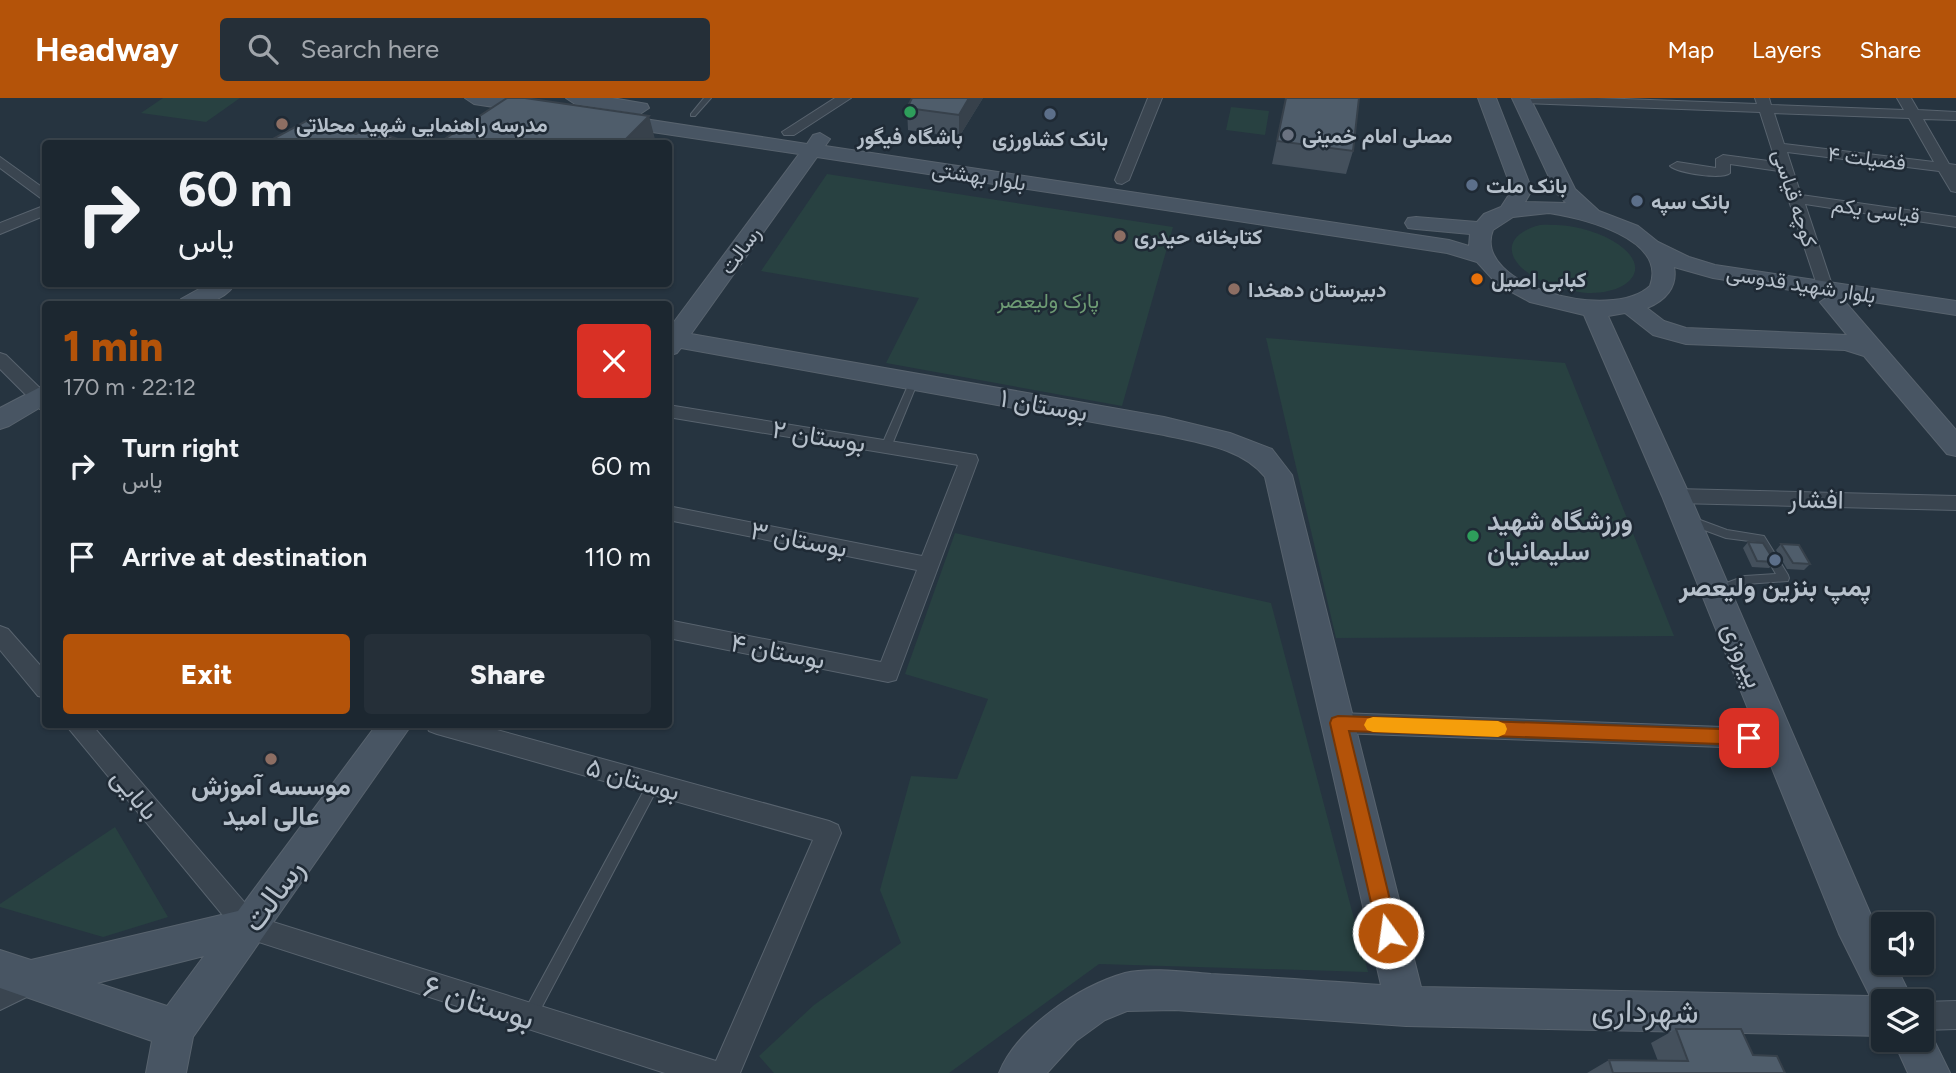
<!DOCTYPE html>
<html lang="en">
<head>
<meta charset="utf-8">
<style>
  body { margin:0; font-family:Figtree,Vazirmatn,sans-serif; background:#252f38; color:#f1f3f6; height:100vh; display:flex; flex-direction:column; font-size:26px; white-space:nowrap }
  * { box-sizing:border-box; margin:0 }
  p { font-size:23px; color:#a0a5ab }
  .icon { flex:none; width:38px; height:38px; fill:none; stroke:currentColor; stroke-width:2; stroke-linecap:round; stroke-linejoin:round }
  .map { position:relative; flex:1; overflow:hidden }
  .details { position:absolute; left:42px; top:203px; width:630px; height:427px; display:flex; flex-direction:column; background:#1c2730; border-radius:7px; box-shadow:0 2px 5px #0004,0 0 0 2px #3a444c }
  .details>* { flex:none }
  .guide { position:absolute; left:42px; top:42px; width:630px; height:147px; border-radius:7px; box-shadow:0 2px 5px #0004,0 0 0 2px #3a444c; background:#1c2730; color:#f1f3f6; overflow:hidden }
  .tools { position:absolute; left:1871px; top:814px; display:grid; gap:14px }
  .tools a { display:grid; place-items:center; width:63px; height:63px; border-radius:7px; background:#1c2730; box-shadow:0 2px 5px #0004,0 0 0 2px #3a444c; font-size:35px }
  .pin { position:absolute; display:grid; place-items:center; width:60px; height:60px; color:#fff; margin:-30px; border-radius:14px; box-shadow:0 4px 10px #0006 }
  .me { position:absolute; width:77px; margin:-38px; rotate:346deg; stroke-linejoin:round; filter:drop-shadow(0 0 5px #0008) }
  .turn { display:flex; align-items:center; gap:24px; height:147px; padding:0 21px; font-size:32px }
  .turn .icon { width:91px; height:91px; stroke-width:2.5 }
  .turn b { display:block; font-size:49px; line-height:60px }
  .round { display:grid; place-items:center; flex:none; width:74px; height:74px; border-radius:7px; background:#252f38 }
  .overview { display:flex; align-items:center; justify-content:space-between; height:119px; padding:0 21px }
  h1 { font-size:42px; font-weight:800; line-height:52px; color:#b45309 }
  .action { display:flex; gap:14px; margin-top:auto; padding:14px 21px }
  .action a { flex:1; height:80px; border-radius:7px; background:#b45309; color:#fff; font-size:28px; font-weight:800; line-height:80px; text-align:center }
  .action a+a { background:#252f38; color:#f1f3f6 }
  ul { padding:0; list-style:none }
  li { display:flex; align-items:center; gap:21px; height:91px; padding:0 21px }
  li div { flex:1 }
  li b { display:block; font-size:26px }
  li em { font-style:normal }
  header { display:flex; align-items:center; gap:42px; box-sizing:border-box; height:98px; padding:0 35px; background:#b45309; color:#fff }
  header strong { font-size:33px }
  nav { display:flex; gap:38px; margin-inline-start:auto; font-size:24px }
  .search { width:490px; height:63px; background:#252f38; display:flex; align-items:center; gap:18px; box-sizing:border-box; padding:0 24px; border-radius:7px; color:#a0a5ab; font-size:26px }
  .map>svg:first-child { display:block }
  .green { fill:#284141 }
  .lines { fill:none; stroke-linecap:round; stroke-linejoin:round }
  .lane-casing { stroke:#58636e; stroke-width:2 }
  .street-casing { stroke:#58636e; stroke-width:2 }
  .secondary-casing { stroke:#58636e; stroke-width:2 }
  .lane { fill:#3a4550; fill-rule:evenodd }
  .street { fill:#3a4550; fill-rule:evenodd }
  .secondary { fill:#485563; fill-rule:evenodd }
  .wall { fill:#44505c }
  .shaded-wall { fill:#37414b }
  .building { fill:#4f5d6b; stroke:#37414b; stroke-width:2 }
  .route { fill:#b45309; stroke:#753606; stroke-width:2 }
  .slow { fill:#f59e0b }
  .leisure-dot { fill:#2e9e5b; stroke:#1f2a35; stroke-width:2.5 }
  .service-dot { fill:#5c6f8a; stroke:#1f2a35; stroke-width:2.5 }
  .education-dot { fill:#8d6e63; stroke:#1f2a35; stroke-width:2.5 }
  .worship-dot { fill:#6b7280; stroke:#1f2a35; stroke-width:2.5 }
  .food-dot { fill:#e8710a; stroke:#1f2a35; stroke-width:2.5 }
  .labels { text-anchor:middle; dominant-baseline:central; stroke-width:5; stroke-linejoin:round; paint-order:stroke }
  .far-poi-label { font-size:21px; font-weight:bold; fill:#b6c0cb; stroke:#1f2a35; text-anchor:start }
  .far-street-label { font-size:21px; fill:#b6c0cb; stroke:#1f2a35 }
  .far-park-label { font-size:21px; fill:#6e9b74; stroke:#1f2a35 }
  .street-label { font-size:26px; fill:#b6c0cb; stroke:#1f2a35 }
  .poi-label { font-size:26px; font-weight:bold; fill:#b6c0cb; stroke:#1f2a35 }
  .near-street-label { font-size:32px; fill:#b6c0cb; stroke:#1f2a35 }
</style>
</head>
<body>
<header>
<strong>Headway</strong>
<div class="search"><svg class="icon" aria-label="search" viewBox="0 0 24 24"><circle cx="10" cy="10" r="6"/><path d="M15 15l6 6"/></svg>Search here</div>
<nav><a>Map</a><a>Layers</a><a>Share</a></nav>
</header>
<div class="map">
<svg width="1956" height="975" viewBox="0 0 1956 975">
  <rect width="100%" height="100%" fill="#263440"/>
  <!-- green -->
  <path class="green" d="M163 0H240L206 24 141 15Z
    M1231 9 1269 13 1265 37 1226 32Z
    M827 76 1173 129 1122 308 886 265 919 200 761 173Z
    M1540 127C1566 126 1590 130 1613 143 1658 170 1627 197 1587 195 1570 193 1551 189 1536 180 1504 162 1502 137 1540 127Z
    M1266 240 1565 265 1674 538 1336 540Z
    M955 435 1271 505 1368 874 1099 866 949 975H774L759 958 814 907 901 845 880 792 911 678 957 681 988 601 905 576Z
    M115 729 168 819 103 839 0 809V806Z"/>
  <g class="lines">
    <defs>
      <path id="lane" d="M704 0H711L695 18H691V16Z
        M914 280 918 283 891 349 886 352 883 351 881 349 910 283Z
        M1692 419 1727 432 1764 438 1788 477 1789 480 1788 483 1746 486 1717 497 1713 496 1712 493 1713 490 1745 478 1776 476 1757 444 1726 440 1688 426 1687 423 1688 420Z
        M653 682 657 683 659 687 657 691 535 922 530 924 525 922 523 917 525 912 649 683Z"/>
      <path id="street" d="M835 0H851L794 37H784L782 34Z
        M1148 0H1162L1129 82 1122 86 1117 85 1115 82Z
        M1597 0 1757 6 1755 0H1769L1771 7 1904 12 1897 0H1911L1918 12 1956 14V22L1923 21 1949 66 1956 67V94L1951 93 1939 73 1787 54 1801 97 1956 119V129L1805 106 1833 190 1831 193H1819L1779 73 1730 66V75C1722 82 1678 75 1670 68L1677 64 1716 70V61L1723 57 1776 64 1760 14 1521 5 1514 1ZM1774 15 1909 20 1934 64 1784 46Z
        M0 59 46 92V104L0 70Z
        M46 107V117L0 136V125Z
        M0 255 6 257 46 296V313L40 311 0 271Z
        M668 307 976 357 978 362 896 582 888 584 668 540V522L881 564 917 472 668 422V408L922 458 958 367 668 319Z
        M1676 391 1956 398V412L1676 405 1669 403 1666 398 1669 393Z
        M0 528 8 531 46 574V600L38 598 0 552Z
        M1338 615 1778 631 1786 634 1790 641 1786 648 1778 651 1338 635 1330 632 1326 625 1330 618Z
        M65 626H91L257 819 716 963 813 742 437 636 429 633 426 626H475L829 723 838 727 841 735 740 975H665L240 838Z
        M33 867 43 871 47 881 43 891 0 912V883Z
        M1956 903V931L1922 932V904Z"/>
      <path id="secondary" d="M465 0H511L546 6 548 10 539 16 474 6Z
        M566 0H612L647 6 649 10 640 16 575 6Z
        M1478 0H1496L1532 92 1525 104 1566 105 1556 94 1512 0H1530L1575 91 1599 113 1638 128 1658 144 1689 159 1715 167 1956 203V217L1841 199 1956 332V358L1947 356 1864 258 1845 252 1686 246 1653 237 1625 215 1608 218 1690 398 1883 845V864H1894L1913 903H1883V938L1406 928 1175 912 1127 913 1105 922 1076 943 1047 975H999C1017 930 1079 888 1125 875 1149 869 1186 874 1211 876 1268 879 1325 883 1381 887L1265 379C1242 350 1199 345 1164 337L681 250 677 255 668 258V232L799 56 612 28 602 22 612 16 807 46 813 37 820 35 830 41 825 48 1449 142 1469 148 1470 136 1416 131 1408 130 1405 125 1408 120 1416 119 1477 124 1484 116 1501 109 1512 92ZM817 59 1447 155 1477 164 1497 186 1530 204 1584 217 1662 398 1839 836 1870 898 1421 889 1292 377 1272 351 1230 335 1164 319 691 236ZM1549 115C1581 120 1668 140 1650 188 1611 225 1471 187 1493 132L1513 119ZM1674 169 1713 180 1829 198 1820 204 1847 237 1686 230 1664 223 1647 210C1665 203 1678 189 1674 169Z
        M208 186H235C223 205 198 208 177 206L181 201Z
        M46 286V306L9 328 0 331V310Z
        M377 626H412L193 939 186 975H146L152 943 0 890V852L31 862 238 813ZM204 858 167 908 97 885Z
        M1922 925 1927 928 1950 975H1908L1893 942H1922Z"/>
    </defs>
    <!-- lane casing -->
    <use href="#lane" class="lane-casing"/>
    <!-- street casing -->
    <use href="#street" class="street-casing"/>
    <!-- secondary casing -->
    <use href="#secondary" class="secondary-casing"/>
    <!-- lane -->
    <use href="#lane" class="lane"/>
    <!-- street -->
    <use href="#street" class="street"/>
    <!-- secondary -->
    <use href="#secondary" class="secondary"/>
  </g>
  <!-- wall -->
  <path class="wall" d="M912 0H983L959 39 908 32 907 10Z
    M1286 0 1353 53 1346 76 1272 66Z
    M1748 444 1775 464 1769 470 1752 469 1743 450Z
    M1781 446 1810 466 1804 472 1787 471 1776 452Z
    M1676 931 1753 957 1785 975H1587L1609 962 1658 963 1651 945Z"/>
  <!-- shaded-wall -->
  <path class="shaded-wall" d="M969 0H983L959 39V17Z
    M649 18 655 41 650 46H621Z
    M398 41 400 46H391Z"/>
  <!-- building -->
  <path class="building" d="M507 0H525L649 18 621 46H437Z
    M912 0H969L959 17 907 10Z
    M1286 0H1359L1353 53 1277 43Z
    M306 23 356 36 368 30 398 41 391 46H278L269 43Z
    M1748 444 1763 445 1775 464 1757 463Z
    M1781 446 1799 447 1810 466 1793 465Z
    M1676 931H1741L1753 957 1777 958 1785 975H1613L1609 962 1688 963Z"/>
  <!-- route -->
  <path class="route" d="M1338 618 1749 632 1755 634 1758 640 1755 645 1749 647 1349 633 1398 835 1395 842 1388 845 1381 842 1378 835 1330 625 1332 620Z"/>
  <!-- slow -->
  <path class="slow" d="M1373 619 1498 623 1505 626 1507 631 1505 636 1498 639 1373 634 1367 632 1364 627 1367 621Z"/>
  <!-- markers -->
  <g class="leisure-dot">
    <circle cx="910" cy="14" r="7"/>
    <circle cx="1473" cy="438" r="7"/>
  </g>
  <g class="service-dot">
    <circle cx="1050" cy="16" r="7"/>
    <circle cx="1472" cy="87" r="7"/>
    <circle cx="1637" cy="103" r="7"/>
    <circle cx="1775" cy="462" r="7"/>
  </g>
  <g class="education-dot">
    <circle cx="282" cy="26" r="7"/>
    <circle cx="1120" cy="138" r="7"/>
    <circle cx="1234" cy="191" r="7"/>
    <circle cx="271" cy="661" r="7"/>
  </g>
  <circle class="worship-dot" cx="1288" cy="37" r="7"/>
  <circle class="food-dot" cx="1477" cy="181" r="7"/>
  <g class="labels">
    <!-- far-poi labels -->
    <g class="far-poi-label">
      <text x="296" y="26">مدرسه راهنمایی شهید محلاتی</text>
      <text x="1302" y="37">مصلی امام خمینی</text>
      <text x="910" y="38" text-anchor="middle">باشگاه فیگور</text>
      <text x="1050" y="40" text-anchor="middle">بانک کشاورزی</text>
      <text x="1486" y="87">بانک ملت</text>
      <text x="1651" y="103">بانک سپه</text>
      <text x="1134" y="138">کتابخانه حیدری</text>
      <text x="1491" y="181">کبابی اصیل</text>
      <text x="1248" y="191">دبیرستان دهخدا</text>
    </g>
    <!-- far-street labels -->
    <g class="far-street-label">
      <text transform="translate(1867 60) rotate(7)">فضیلت ۴</text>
      <text transform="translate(979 78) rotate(9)">بلوار بهشتی</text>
      <text transform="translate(1795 100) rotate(72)">کوچه قیاسی</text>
      <text transform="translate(1876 112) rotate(8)">قیاسی یکم</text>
      <text transform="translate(740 152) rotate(-54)">رسالت</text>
      <text transform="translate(1801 186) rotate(9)">بلوار شهید قدوسی</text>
    </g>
    <!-- far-park labels -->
    <g class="far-park-label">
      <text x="1048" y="202">پارک ولیعصر</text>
    </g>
    <!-- street labels -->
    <g class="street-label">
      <text transform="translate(1044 307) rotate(10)">بوستان ۱</text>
      <text transform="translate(819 338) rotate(9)">بوستان ۲</text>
      <text transform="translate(1816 401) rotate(1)">افشار</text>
      <text transform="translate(799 441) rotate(11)">بوستان ۳</text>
      <text transform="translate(778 553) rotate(11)">بوستان ۴</text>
      <text transform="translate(1743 557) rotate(67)">پیروزی</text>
      <text transform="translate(633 681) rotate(16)">بوستان ۵</text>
      <text transform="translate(135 696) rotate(50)">بابایی</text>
    </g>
    <!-- poi labels -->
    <g class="poi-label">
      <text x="1487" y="423" text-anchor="start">ورزشگاه شهید<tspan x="1487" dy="30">سلیمانیان</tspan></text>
      <text x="1775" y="489">پمپ بنزین ولیعصر</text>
      <text x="271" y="688">موسسه آموزش<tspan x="271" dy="30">عالی امید</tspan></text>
    </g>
    <!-- near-street labels -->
    <g class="near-street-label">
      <text transform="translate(273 797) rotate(-54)">رسالت</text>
      <text transform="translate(479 904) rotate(18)">بوستان ۶</text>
      <text transform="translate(1645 913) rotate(1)">شهرداری</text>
    </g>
  </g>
</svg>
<div class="tools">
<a><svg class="icon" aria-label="sound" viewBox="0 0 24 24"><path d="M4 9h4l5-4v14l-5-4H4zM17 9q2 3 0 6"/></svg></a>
<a><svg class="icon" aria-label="layers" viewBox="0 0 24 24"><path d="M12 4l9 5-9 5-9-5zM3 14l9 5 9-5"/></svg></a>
</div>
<div class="pin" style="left:1749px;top:640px;background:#d93025"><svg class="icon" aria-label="arrive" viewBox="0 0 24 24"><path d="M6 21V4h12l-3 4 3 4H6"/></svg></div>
<svg class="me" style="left:1388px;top:835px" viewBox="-20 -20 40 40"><circle r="17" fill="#b45309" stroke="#fff" stroke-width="3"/><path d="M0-11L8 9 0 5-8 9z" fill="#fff"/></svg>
<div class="guide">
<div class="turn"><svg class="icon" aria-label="right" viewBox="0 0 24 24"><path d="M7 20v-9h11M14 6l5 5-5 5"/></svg><div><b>60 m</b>یاس</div></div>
</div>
<section class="details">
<div class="overview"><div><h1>1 min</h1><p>170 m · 22:12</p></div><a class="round" style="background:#d93025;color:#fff"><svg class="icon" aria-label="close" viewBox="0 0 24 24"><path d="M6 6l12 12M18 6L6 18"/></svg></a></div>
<ul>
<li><svg class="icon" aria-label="right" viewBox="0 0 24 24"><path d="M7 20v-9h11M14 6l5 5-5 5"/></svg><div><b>Turn right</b><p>یاس</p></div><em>60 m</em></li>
<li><svg class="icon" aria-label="arrive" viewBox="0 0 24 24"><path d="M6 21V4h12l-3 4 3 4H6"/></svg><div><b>Arrive at destination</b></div><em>110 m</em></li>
</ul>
<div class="action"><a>Exit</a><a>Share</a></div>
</section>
</div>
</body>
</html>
